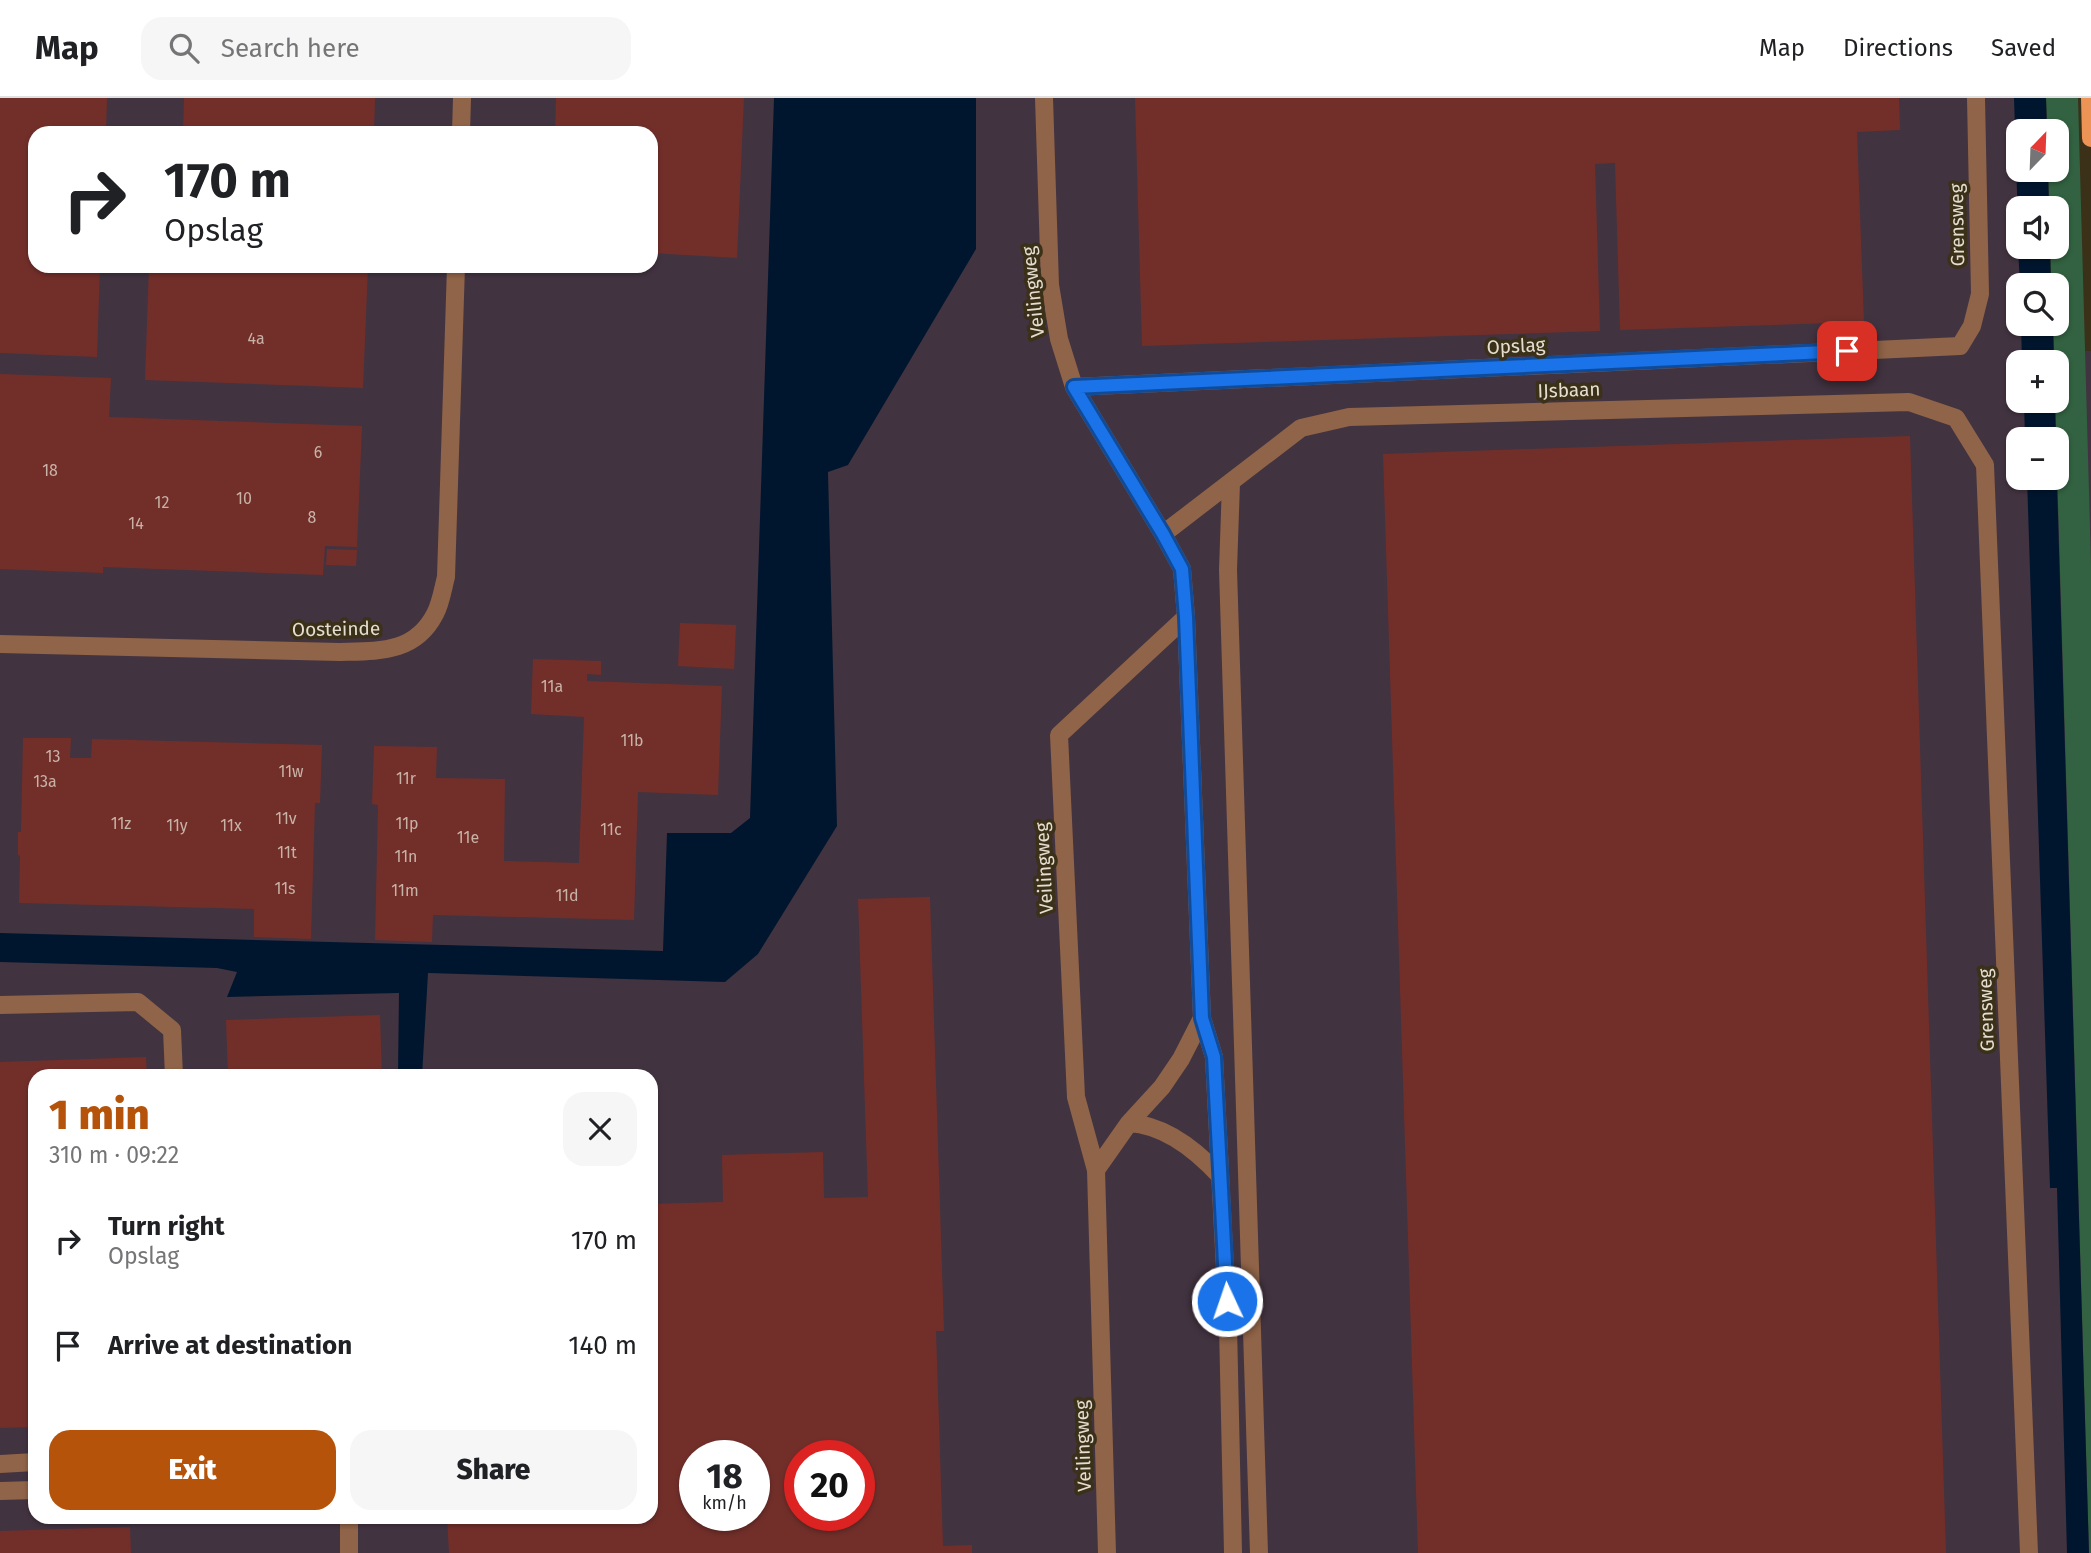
<!DOCTYPE html>
<html lang="en">
<head>
<meta charset="utf-8">
<style>
  body { margin:0; font-family:"Fira Sans",sans-serif; background:#f6f6f6; color:#202124; height:100vh; display:flex; flex-direction:column; font-size:26px; white-space:nowrap }
  * { box-sizing:border-box; margin:0 }
  p { font-size:23px; color:#757577 }
  .icon { flex:none; width:38px; height:38px; fill:none; stroke:currentColor; stroke-width:2; stroke-linecap:round; stroke-linejoin:round }
  .map { position:relative; flex:1; overflow:hidden }
  .sheet { position:absolute; left:28px; top:971px; width:630px; height:455px; display:flex; flex-direction:column; background:#fff; border-radius:21px; box-shadow:0 2px 5px #0004 }
  .sheet>* { flex:none }
  .banner { position:absolute; left:28px; top:28px; width:630px; height:147px; border-radius:21px; box-shadow:0 2px 5px #0004; background:#fff; color:#202124; overflow:hidden }
  .needle { width:46px; rotate:23deg }
  .tools { position:absolute; left:2006px; top:21px; display:grid; gap:14px }
  .tools a { display:grid; place-items:center; width:63px; height:63px; border-radius:14px; background:#fff; box-shadow:0 2px 5px #0004; font-size:35px }
  .speed { position:absolute; left:679px; top:1342px; display:flex; gap:14px; font-size:35px; font-weight:700; text-align:center }
  .speed>* { display:grid; place-content:center; width:91px; height:91px; border-radius:50%; background:#fff; box-shadow:0 2px 5px #0004; line-height:1 }
  .speed small { font-size:18px; font-weight:400 }
  .speed .limit { border:10px solid #d22; background:#fff; color:#111 }
  .pin { position:absolute; display:grid; place-items:center; width:60px; height:60px; color:#fff; margin:-30px; border-radius:14px; box-shadow:0 4px 10px #0006 }
  .me { position:absolute; width:77px; margin:-38px; rotate:357deg; stroke-linejoin:round; filter:drop-shadow(0 0 5px #0008) }
  .turn { display:flex; align-items:center; gap:24px; height:147px; padding:0 21px; font-size:32px }
  .turn .icon { width:91px; height:91px; stroke-width:2.5 }
  .turn b { display:block; font-size:49px; line-height:60px }
  .round { display:grid; place-items:center; flex:none; width:74px; height:74px; border-radius:21px; background:#f6f6f6 }
  .head { display:flex; align-items:center; justify-content:space-between; height:119px; padding:0 21px }
  h1 { font-size:42px; font-weight:800; line-height:52px; color:#b45309 }
  .button { display:flex; gap:14px; margin-top:auto; padding:14px 21px }
  .button a { flex:1; height:80px; border-radius:21px; background:#b45309; color:#fff; font-size:28px; font-weight:800; line-height:80px; text-align:center }
  .button a+a { background:#f6f6f6; color:#202124 }
  ul { padding:0; list-style:none }
  li { display:flex; align-items:center; gap:21px; height:105px; padding:0 21px }
  li div { flex:1 }
  li b { display:block; font-size:26px }
  li em { font-style:normal }
  header { display:flex; align-items:center; gap:42px; box-sizing:border-box; height:98px; padding:0 35px; background:#fff; border-bottom:2px solid #e0e0e0 }
  header strong { font-size:33px }
  nav { display:flex; gap:38px; margin-inline-start:auto; font-size:24px }
  .search { width:490px; height:63px; background:#f6f6f6; display:flex; align-items:center; gap:18px; box-sizing:border-box; padding:0 24px; border-radius:21px; color:#757577; font-size:26px }
  .map>svg:first-child { display:block }
  .industrial { fill:#423340; fill-rule:evenodd }
  .green { fill:#326241 }
  .water { fill:#00162e }
  .building { fill:#722f2a; fill-rule:evenodd }
  .lines { fill:none; stroke-linecap:round; stroke-linejoin:round }
  .minor { stroke:#906448; stroke-width:18 }
  .major { stroke:#ed9356; stroke-width:18 }
  .route-casing { stroke:#114b97; stroke-width:18 }
  .route { stroke:#1a73e8; stroke-width:12 }
  .labels { text-anchor:middle; dominant-baseline:central; stroke-width:7; stroke-linejoin:round; paint-order:stroke }
  .number-label { font-size:16px; fill:#c8b2a6 }
  .street-label { font-size:19px; fill:#e5ded0; stroke:#3b3018 }
</style>
</head>
<body>
<header>
<strong>Map</strong>
<div class="search"><svg class="icon" aria-label="search" viewBox="0 0 24 24"><circle cx="10" cy="10" r="6"/><path d="M15 15l6 6"/></svg>Search here</div>
<nav><a>Map</a><a>Directions</a><a>Saved</a></nav>
</header>
<div class="map">
<svg width="2091" height="1455" viewBox="0 0 2091 1455">
  <rect width="100%" height="100%" fill="#3b3018"/>
  <!-- industrial -->
  <path class="industrial" d="M0 0H2031L2018 33V149H2031V187H2018V226H2031V250L2091 253V1455H0ZM35 35H651V168H35ZM2018 264H2056V303H2018ZM2018 341H2056V380H2018ZM35 978H651V1419H35ZM695 1358H754V1418H695ZM800 1358H859V1418H800Z"/>
  <!-- green -->
  <path class="green" d="M2046 0H2078L2091 466V1455H2089L2055 303 2056 264H2054L2053 226H2056V187H2051L2050 149H2056V110H2049L2048 72H2056V33H2047Z"/>
  <!-- water -->
  <path class="water" d="M774 0H976V151L848 367 828 374 837 728 758 856 725 884 428 875 422 978H398L399 895 227 899 237 874 217 870 0 864V835L663 853 667 735H731L750 720Z
    M2014 0H2046L2047 33H2018V72H2048L2049 110H2018V126Z
    M2018 149H2050L2051 187H2020Z
    M2021 226H2053L2054 264H2022Z
    M2024 303H2055L2056 341H2025Z
    M2056 351 2089 1455H2067L2057 1090H2050L2027 380H2056Z"/>
  <!-- building -->
  <path class="building" d="M0 0H107L106 35H35V168H100L97 259 0 255Z
    M184 0H375L374 35H183Z
    M556 0H744L737 160 651 155V35H555Z
    M1135 0H1899L1900 32 1857 34 1864 224 1620 232 1615 65 1595 66 1600 233 1142 248Z
    M149 168H368L363 290 145 282Z
    M0 276 111 280 109 319 362 328 357 449 325 448 323 477 103 469V475L0 471Z
    M1910 338 1946 1455H1418L1383 356Z
    M327 451 357 452 356 468 326 467Z
    M680 525 736 527 734 571 678 568Z
    M533 561 601 563V577L587 576V583L722 588 718 697 638 694 634 822 433 817 432 844 375 842 378 707 372 706 374 648 437 649 436 680 505 681 504 763 579 765 584 619 531 616Z
    M23 640H71L70 660H91L92 641 322 647 320 705H315L311 841 254 839V811L19 805 20 758 18 757V734H21Z
    M930 799 944 1233H936L943 1448 972 1447V1455H449L447 1419H651V1106L723 1104 722 1057 823 1054 824 1100 868 1099 858 801ZM695 1358H754V1418H695ZM800 1358H859V1418H800Z
    M380 917 382 978H228L226 922Z
    M146 959 147 978H35V1329L0 1330V964Z
    M130 1429 131 1455H0V1433Z"/>
  <g class="lines">
    <!-- minor -->
    <path class="minor" d="M1044 0 1050 187 1059 241 1074 289 1163 436 1182 471 1186 519 1202 920 1214 959 1228 1228 1233 1455
      M461 35 462 0
      M1074 289 1960 248 1972 228 1980 196 1976 0
      M1231 385 1228 472 1259 1455
      M1163 436 1301 330 1349 319 1909 304 1956 320 1985 367 2029 1455
      M0 546 340 554C379 553 415 555 435 516 441 505 443 490 446 479L456 168
      M0 907 138 904 172 932 174 978
      M1129 1025C1165 1027 1196 1052 1220 1078
      M1096 1072 1076 999 1059 637 1186 519
      M0 1366 35 1364
      M0 1393 35 1392
      M349 1419V1455
      M1107 1455 1096 1072 1129 1025 1162 989 1181 961 1202 920"/>
    <!-- major -->
    <path class="major" d="M2090 0 2091 40"/>
  </g>
  <g class="lines">
    <defs>
      <path id="route" d="M1227 1203 1214 959 1202 920 1186 519 1182 471 1163 436 1074 289 1847 253"/>
    </defs>
    <!-- route casing -->
    <use href="#route" class="route-casing"/>
    <!-- route -->
    <use href="#route" class="route"/>
  </g>
  <g class="labels">
    <!-- number labels -->
    <g class="number-label">
      <text x="256" y="240">4a</text>
      <text x="318" y="354">6</text>
      <text x="50" y="372">18</text>
      <text x="244" y="400">10</text>
      <text x="162" y="404">12</text>
      <text x="312" y="419">8</text>
      <text x="136" y="425">14</text>
      <text x="552" y="588">11a</text>
      <text x="632" y="642">11b</text>
      <text x="53" y="658">13</text>
      <text x="291" y="673">11w</text>
      <text x="406" y="680">11r</text>
      <text x="45" y="683">13a</text>
      <text x="286" y="720">11v</text>
      <text x="121" y="725">11z</text>
      <text x="407" y="725">11p</text>
      <text x="177" y="727">11y</text>
      <text x="231" y="727">11x</text>
      <text x="611" y="731">11c</text>
      <text x="468" y="739">11e</text>
      <text x="287" y="754">11t</text>
      <text x="406" y="758">11n</text>
      <text x="285" y="790">11s</text>
      <text x="405" y="792">11m</text>
      <text x="567" y="797">11d</text>
    </g>
    <!-- street labels -->
    <g class="street-label">
      <text transform="translate(1957 127) rotate(-91)">Grensweg</text>
      <text transform="translate(1033 194) rotate(-96)">Veilingweg</text>
      <text transform="translate(1516 248) rotate(-3)">Opslag</text>
      <text transform="translate(1569 292) rotate(-2)">IJsbaan</text>
      <text transform="translate(336 531) rotate(-1)">Oosteinde</text>
      <text transform="translate(1044 770) rotate(-93)">Veilingweg</text>
      <text transform="translate(1986 912) rotate(-92)">Grensweg</text>
      <text transform="translate(1083 1348) rotate(-92)">Veilingweg</text>
    </g>
  </g>
</svg>
<div class="tools">
<a><svg class="needle" viewBox="-14 -14 28 28"><path d="M0-13l5 13h-10z" fill="#e53935"/><path d="M0 13l5-13h-10z" fill="#757577"/></svg></a>
<a><svg class="icon" aria-label="sound" viewBox="0 0 24 24"><path d="M4 9h4l5-4v14l-5-4H4zM17 9q2 3 0 6"/></svg></a>
<a><svg class="icon" aria-label="search" viewBox="0 0 24 24"><circle cx="10" cy="10" r="6"/><path d="M15 15l6 6"/></svg></a>
<a>+</a>
<a>−</a>
</div>
<div class="speed"><div>18<small>km/h</small></div><div class="limit">20</div></div>
<div class="pin" style="left:1847px;top:253px;background:#d93025"><svg class="icon" aria-label="arrive" viewBox="0 0 24 24"><path d="M6 21V4h12l-3 4 3 4H6"/></svg></div>
<svg class="me" style="left:1227px;top:1203px" viewBox="-20 -20 40 40"><circle r="17" fill="#1a73e8" stroke="#fff" stroke-width="3"/><path d="M0-11L8 9 0 5-8 9z" fill="#fff"/></svg>
<div class="banner">
<div class="turn"><svg class="icon" aria-label="right" viewBox="0 0 24 24"><path d="M7 20v-9h11M14 6l5 5-5 5"/></svg><div><b>170 m</b>Opslag</div></div>
</div>
<section class="sheet">
<div class="head"><div><h1>1 min</h1><p>310 m · 09:22</p></div><a class="round"><svg class="icon" aria-label="close" viewBox="0 0 24 24"><path d="M6 6l12 12M18 6L6 18"/></svg></a></div>
<ul>
<li><svg class="icon" aria-label="right" viewBox="0 0 24 24"><path d="M7 20v-9h11M14 6l5 5-5 5"/></svg><div><b>Turn right</b><p>Opslag</p></div><em>170 m</em></li>
<li><svg class="icon" aria-label="arrive" viewBox="0 0 24 24"><path d="M6 21V4h12l-3 4 3 4H6"/></svg><div><b>Arrive at destination</b></div><em>140 m</em></li>
</ul>
<div class="button"><a>Exit</a><a>Share</a></div>
</section>
</div>
</body>
</html>
